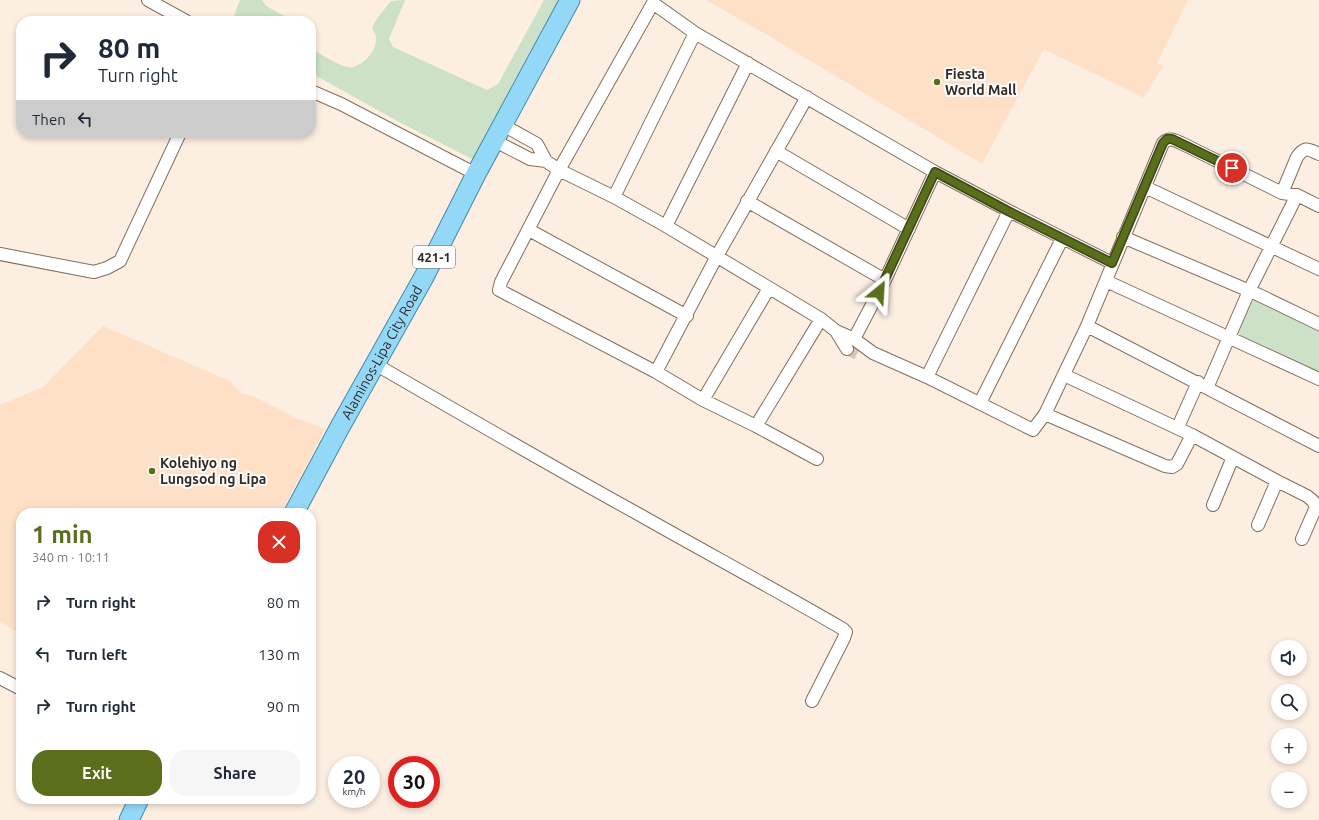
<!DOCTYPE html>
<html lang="en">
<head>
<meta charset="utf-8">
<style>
  body { margin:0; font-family:Ubuntu,sans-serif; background:#f6f6f7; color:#1f2937; height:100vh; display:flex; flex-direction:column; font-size:15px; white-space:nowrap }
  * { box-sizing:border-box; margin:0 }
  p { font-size:13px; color:#747a83 }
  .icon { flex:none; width:22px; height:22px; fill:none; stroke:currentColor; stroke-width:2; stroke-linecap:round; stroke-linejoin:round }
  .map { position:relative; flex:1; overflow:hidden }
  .side { position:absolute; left:16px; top:508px; width:300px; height:296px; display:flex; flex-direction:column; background:#fff; border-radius:16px; box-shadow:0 2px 6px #0003 }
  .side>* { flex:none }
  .hud { position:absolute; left:16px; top:16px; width:300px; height:122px; border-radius:16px; box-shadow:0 2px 6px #0003; background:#fff; color:#1f2937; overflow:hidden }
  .controls { position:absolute; left:1271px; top:640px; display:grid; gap:8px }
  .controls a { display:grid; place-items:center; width:36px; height:36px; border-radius:50%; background:#fff; box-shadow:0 2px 6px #0003; font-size:20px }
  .speed { position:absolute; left:328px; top:756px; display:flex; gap:8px; font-size:20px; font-weight:700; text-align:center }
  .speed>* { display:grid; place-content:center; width:52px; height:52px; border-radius:50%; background:#fff; box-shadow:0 2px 6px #0003; line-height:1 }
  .speed small { font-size:10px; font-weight:400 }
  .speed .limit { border:6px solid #d22; background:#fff; color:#111 }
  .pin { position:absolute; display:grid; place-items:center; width:34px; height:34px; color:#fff; margin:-17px; border:2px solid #fff; border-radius:50%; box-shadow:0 1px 4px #0007 }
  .me { position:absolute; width:44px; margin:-22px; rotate:27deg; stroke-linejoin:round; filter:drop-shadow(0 0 3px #0008) }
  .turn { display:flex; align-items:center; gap:14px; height:84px; padding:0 16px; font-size:18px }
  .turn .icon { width:52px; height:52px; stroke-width:2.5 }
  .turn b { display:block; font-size:28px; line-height:34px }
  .then { display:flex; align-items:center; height:38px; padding:0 16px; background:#0003; gap:8px; font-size:15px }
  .round { display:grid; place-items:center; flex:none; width:42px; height:42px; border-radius:16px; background:#f6f6f7 }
  .head { display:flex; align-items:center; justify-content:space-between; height:68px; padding:0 16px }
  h1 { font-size:24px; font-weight:600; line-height:30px; color:#5b6e1c }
  .primary-button { display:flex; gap:8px; margin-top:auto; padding:8px 16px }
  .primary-button a { flex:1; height:46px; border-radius:16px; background:#5b6e1c; color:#fff; font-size:16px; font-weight:600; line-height:46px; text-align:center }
  .primary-button a+a { background:#f6f6f7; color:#1f2937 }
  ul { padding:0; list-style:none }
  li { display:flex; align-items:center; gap:12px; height:52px; padding:0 16px }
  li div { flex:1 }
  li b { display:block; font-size:15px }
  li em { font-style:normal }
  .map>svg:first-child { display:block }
  .built { fill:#fee0c7 }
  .green { fill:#cce1c7 }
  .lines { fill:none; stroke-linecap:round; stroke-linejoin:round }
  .street-tunnel { stroke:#d4c7bb; stroke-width:12; stroke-dasharray:12 6; stroke-linecap:butt }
  .street-casing { stroke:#836f5d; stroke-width:14 }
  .primary-casing { stroke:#438aaa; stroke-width:21 }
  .street { stroke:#fff; stroke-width:12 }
  .primary { stroke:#93d8f7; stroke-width:19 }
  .route-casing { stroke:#3b4812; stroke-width:10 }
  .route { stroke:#5b6e1c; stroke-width:7 }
  .poi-dot { fill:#5b6e1c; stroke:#fdfdfd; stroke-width:1.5 }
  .labels { text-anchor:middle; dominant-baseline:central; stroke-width:4; stroke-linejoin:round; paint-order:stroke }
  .shield { fill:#fdfdfd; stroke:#706964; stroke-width:1 }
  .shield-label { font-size:13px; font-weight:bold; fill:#332a23 }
  .poi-label { font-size:14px; font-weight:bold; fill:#332a23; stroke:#fdfdfd; text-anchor:start }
  .street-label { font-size:14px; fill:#332a23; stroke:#fdfdfd }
</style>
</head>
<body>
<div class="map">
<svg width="1319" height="820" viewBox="0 0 1319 820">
  <rect width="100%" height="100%" fill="#fceee1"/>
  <!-- built -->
  <path class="built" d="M706 0H1188L1157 63 1163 66 1144 98 1044 49 982 164 774 39Z
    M103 326 230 381 241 393 255 397 296 418 325 429 281 513H21V634L0 622V405L43 387Z"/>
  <!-- green -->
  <path class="green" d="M240 0H262L266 6 294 21H232Z
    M405 0 389 39 393 47 487 90 498 84 544 0H560L474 160 403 124 311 73V29L314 30 315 33 311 46 314 50C322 55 338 65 347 67 360 70 376 52 376 40 377 36 374 32 372 28L376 20 391 1Z
    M1256 301 1319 331V374L1240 336 1237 331 1252 302Z"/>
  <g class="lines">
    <!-- street-tunnel -->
    <path class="street-tunnel" d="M847 349 857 354"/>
    <defs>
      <path id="street" d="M148 0 186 21
        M311 91 341 104 476 174
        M503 125 537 144 546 161
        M495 141 530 159 546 161 559 170 614 197 666 226 821 319 836 331 854 339 873 353 927 377 1033 430 1045 414 1087 326 1163 143C1169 137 1174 140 1181 143L1282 193 1297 195 1319 206
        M776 151 909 229
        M1145 187 1319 269
        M1282 193 1297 157C1305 146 1308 149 1319 154
        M614 197 695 33
        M747 201 885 280
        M666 226 748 63
        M529 230 687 316
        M1123 237 1259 295 1319 324
        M0 254 94 272 107 268 120 261 180 133
        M1106 281 1319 379
        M1087 326 1319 446
        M836 331 847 349
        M854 339 885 280 935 172
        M375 364C463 415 551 466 640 515 707 553 776 590 843 629L846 632 844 638 812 701
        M656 372 717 256 807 97
        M1064 375 1192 435 1277 481 1307 496 1313 501 1316 507 1302 539
        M927 377 1009 211
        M1207 388 1249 291 1297 195
        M703 400 769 288
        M980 403 1062 239
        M1045 414 1165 466 1172 467 1177 464 1192 435
        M756 426 821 319
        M1178 427 1198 382
        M817 459 756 426 703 400 656 372 499 290 501 282 559 170 653 3 695 33 935 172 1009 211 1112 263
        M1213 505 1233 457
        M1258 525 1277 481
        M0 678 21 689"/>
      <g id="primary">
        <path id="s1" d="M294 513 341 425 425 275 476 174 570 0"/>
        <path d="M129 820 139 799"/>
      </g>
    </defs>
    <!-- street casing -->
    <use href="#street" class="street-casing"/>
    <!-- primary casing -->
    <use href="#primary" class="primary-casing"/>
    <!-- street -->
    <use href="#street" class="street"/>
    <!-- primary -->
    <use href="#primary" class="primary"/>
  </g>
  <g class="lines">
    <defs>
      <path id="route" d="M879 292 935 172 1008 211 1112 263 1163 143 1167 139H1172L1232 168"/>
    </defs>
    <!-- route casing -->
    <use href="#route" class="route-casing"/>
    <!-- route -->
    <use href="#route" class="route"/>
  </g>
  <!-- markers -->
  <g class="poi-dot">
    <circle cx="937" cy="82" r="4"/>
    <circle cx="152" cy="471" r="4"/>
  </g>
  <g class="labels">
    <!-- shield labels -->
    <rect class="shield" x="413" y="246" width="42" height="22" rx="3"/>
    <g class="shield-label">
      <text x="434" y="257">421-1</text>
    </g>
    <!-- poi labels -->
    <g class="poi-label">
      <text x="945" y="74">Fiesta<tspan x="945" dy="16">World Mall</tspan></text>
      <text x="160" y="463">Kolehiyo ng<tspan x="160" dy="16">Lungsod ng Lipa</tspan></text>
    </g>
    <!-- street labels -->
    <g class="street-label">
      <text stroke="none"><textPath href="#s1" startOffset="183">Alaminos-Lipa City Road</textPath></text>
    </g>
  </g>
</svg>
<div class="controls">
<a><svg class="icon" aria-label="sound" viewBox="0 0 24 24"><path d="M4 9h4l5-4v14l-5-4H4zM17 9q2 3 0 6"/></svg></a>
<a><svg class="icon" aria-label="search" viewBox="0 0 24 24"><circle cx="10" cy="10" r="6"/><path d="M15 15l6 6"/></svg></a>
<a>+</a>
<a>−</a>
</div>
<div class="speed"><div>20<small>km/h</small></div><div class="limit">30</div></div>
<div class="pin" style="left:1232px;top:168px;background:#d93025"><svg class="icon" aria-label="arrive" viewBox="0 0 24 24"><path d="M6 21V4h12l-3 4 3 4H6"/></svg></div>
<svg class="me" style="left:879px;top:292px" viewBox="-20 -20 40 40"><path d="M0-17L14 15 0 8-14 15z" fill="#5b6e1c" stroke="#fff" stroke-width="4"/></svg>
<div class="hud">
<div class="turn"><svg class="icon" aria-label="right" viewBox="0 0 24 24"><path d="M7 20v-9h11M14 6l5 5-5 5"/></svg><div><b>80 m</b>Turn right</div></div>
<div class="then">Then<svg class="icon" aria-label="left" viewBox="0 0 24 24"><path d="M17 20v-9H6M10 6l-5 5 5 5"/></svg></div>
</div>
<section class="side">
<div class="head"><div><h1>1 min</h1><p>340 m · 10:11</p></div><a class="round" style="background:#d93025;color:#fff"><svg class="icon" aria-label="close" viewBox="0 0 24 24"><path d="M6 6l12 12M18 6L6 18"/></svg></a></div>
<ul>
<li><svg class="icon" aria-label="right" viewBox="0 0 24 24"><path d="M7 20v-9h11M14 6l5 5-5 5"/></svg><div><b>Turn right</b></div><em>80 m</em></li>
<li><svg class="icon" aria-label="left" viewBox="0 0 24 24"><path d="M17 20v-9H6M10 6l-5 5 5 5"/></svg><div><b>Turn left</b></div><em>130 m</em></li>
<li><svg class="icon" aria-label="right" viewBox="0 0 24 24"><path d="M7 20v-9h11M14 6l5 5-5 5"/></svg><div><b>Turn right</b></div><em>90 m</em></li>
</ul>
<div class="primary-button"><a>Exit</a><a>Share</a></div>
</section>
</div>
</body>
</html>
